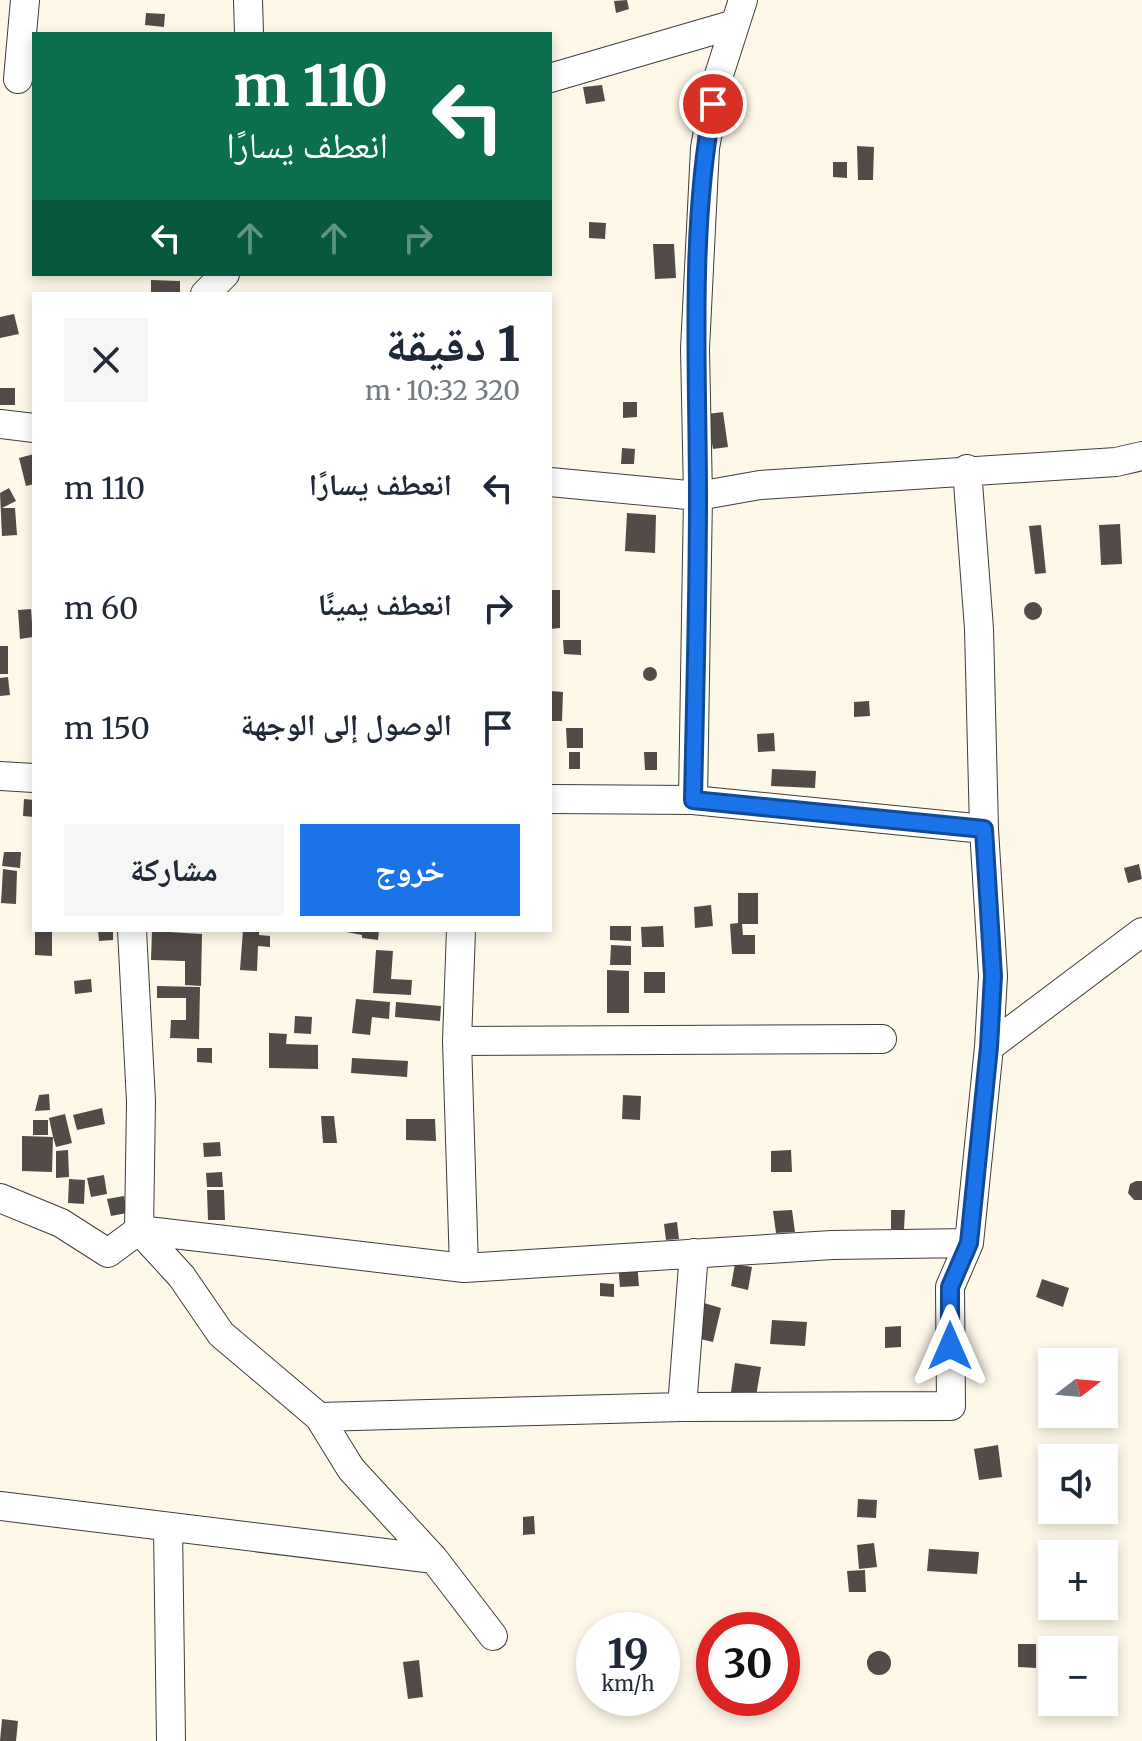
<!DOCTYPE html>
<html lang="ar">
<head>
<meta charset="utf-8">
<style>
  body { margin:0; font-family:Merriweather,"Noto Naskh Arabic",serif; background:#f6f6f7; color:#1f2937; direction:rtl; height:100vh; display:flex; flex-direction:column; font-size:30px; white-space:nowrap }
  * { box-sizing:border-box; margin:0 }
  p { font-size:26px; color:#747a83 }
  .icon { flex:none; width:44px; height:44px; fill:none; stroke:currentColor; stroke-width:2; stroke-linecap:round; stroke-linejoin:round }
  .map { position:relative; flex:1; overflow:hidden; direction:ltr }
  .sheet { position:absolute; left:32px; top:292px; width:520px; height:640px; display:flex; flex-direction:column; background:#fff; border-radius:0px; box-shadow:0 4px 12px #0003; direction:rtl }
  .sheet>* { flex:none }
  .hud { position:absolute; left:32px; top:32px; width:520px; height:244px; border-radius:0px; box-shadow:0 4px 12px #0003; direction:rtl; background:#0b6e4f; color:#fff; overflow:hidden }
  .needle { width:52px; rotate:74deg }
  .controls { position:absolute; left:1038px; top:1348px; display:grid; gap:16px }
  .controls a { display:grid; place-items:center; width:80px; height:80px; border-radius:0px; background:#fff; box-shadow:0 4px 12px #0003; font-size:40px }
  .speed { position:absolute; left:576px; top:1612px; display:flex; gap:16px; font-size:40px; font-weight:700; text-align:center }
  .speed>* { display:grid; place-content:center; width:104px; height:104px; border-radius:50%; background:#fff; box-shadow:0 4px 12px #0003; line-height:1 }
  .speed small { font-size:20px; font-weight:400 }
  .speed .limit { border:12px solid #d22; background:#fff; color:#111 }
  .pin { position:absolute; display:grid; place-items:center; width:68px; height:68px; color:#fff; margin:-34px; border:4px solid #fff; border-radius:50%; box-shadow:0 2px 8px #0007 }
  .me { position:absolute; width:88px; margin:-44px; rotate:0deg; stroke-linejoin:round; filter:drop-shadow(0 0 6px #0008) }
  .turn { display:flex; align-items:center; gap:28px; height:168px; padding:0 32px; font-size:36px }
  .turn .icon { width:104px; height:104px; stroke-width:2.5 }
  .turn b { display:block; font-size:56px; line-height:68px }
  .lanes { display:flex; align-items:center; height:76px; padding:0 32px; background:#0003; justify-content:center; gap:40px; direction:ltr }
  .lanes .off { opacity:.35 }
  .round { display:grid; place-items:center; flex:none; width:84px; height:84px; border-radius:0px; background:#f6f6f7 }
  .headline { display:flex; align-items:center; justify-content:space-between; height:136px; padding:0 32px }
  h1 { font-size:48px; font-weight:800; line-height:60px }
  .action { display:flex; gap:16px; margin-top:auto; padding:16px 32px }
  .action a { flex:1; height:92px; border-radius:0px; background:#1a73e8; color:#fff; font-size:32px; font-weight:800; line-height:92px; text-align:center }
  .action a+a { background:#f6f6f7; color:#1f2937 }
  ul { padding:0; list-style:none }
  li { display:flex; align-items:center; gap:24px; height:120px; padding:0 32px }
  li div { flex:1 }
  li b { display:block; font-size:30px }
  li em { font-style:normal }
  .map>svg:first-child { display:block }
  .building { fill:#524b47 }
  .lines { fill:none; stroke-linecap:round; stroke-linejoin:round }
  .street-casing { stroke:#3d3d3d; stroke-width:30 }
  .street { stroke:#fff; stroke-width:28 }
  .route-casing { stroke:#114b97; stroke-width:20 }
  .route { stroke:#1a73e8; stroke-width:14 }
</style>
</head>
<body>
<div class="map">
<svg width="1142" height="1741" viewBox="0 0 1142 1741">
  <rect width="100%" height="100%" fill="#fef8e9"/>
  <!-- building -->
  <path class="building" d="M627 0 629 9 616 13 614 1Z
    M146 13 165 14 164 27 145 25Z
    M602 85 605 101 586 104 583 87Z
    M857 146 874 147 873 180H858Z
    M833 162H847V178L833 177Z
    M589 222 606 223 605 239 589 238Z
    M653 244H674L676 278 655 279Z
    M151 280 180 281V294H151Z
    M14 314 19 334 0 338V317Z
    M0 388H15V405H0Z
    M623 402H637V417L623 418Z
    M723 412 728 447 713 449 707 414Z
    M622 448 635 449 634 464H621Z
    M34 454V484L26 486 19 458Z
    M9 488 16 501 2 508H15L17 535 2 536 0 493Z
    M627 513 656 515 655 553 625 551Z
    M1120 524 1122 564 1101 565 1099 525Z
    M1041 525 1046 573 1035 574 1029 526Z
    M550 590H560V628L550 629Z
    M1024 611a9 9 0 1 1 18 0a9 9 0 1 1-18 0Z
    M31 609 33 637 20 639 18 610Z
    M563 640H581V655L564 654Z
    M0 646H8V674H0Z
    M643 674a7 7 0 1 1 14 0a7 7 0 1 1-14 0Z
    M8 677 10 695 0 696V678Z
    M550 691 563 692 562 721H550Z
    M869 701 870 716 854 717V702Z
    M566 728H583V748H567Z
    M774 733 775 751 758 752 757 734Z
    M569 752H580V769H569Z
    M644 752H657V770H645Z
    M772 769 816 771 815 788 771 786Z
    M24 799 34 800V817L23 816Z
    M4 852H21L20 868 2 866Z
    M1139 864 1142 879 1128 883 1124 868Z
    M3 869 17 871 16 904 1 903Z
    M738 893H758V924H742L743 935H755V954H732L730 924 738 923Z
    M711 905 713 926 695 928 694 907Z
    M610 926H631V941L610 940Z
    M663 926 664 947H642L641 927Z
    M35 930H52V956L35 955Z
    M98 930H113V940L99 941Z
    M243 930H259V935L270 936V947L258 946 257 971 240 970Z
    M336 930H379L378 940 362 938V935Z
    M152 931 202 934 201 986 185 985V961L151 960Z
    M611 945 631 946V965H610Z
    M376 950 393 951 391 979 412 980 411 995 373 993Z
    M607 970 629 971V1013H607Z
    M644 972H665V993H644Z
    M91 979 92 992 75 994 74 981Z
    M157 986 200 987 199 1039 170 1038 171 1020H186V998H157Z
    M356 999 390 1002 389 1019 372 1017 370 1035 352 1033Z
    M396 1002 441 1006 440 1021 395 1017Z
    M295 1016 312 1017 311 1034 294 1033Z
    M269 1033 287 1034 286 1044 318 1045V1069L269 1068Z
    M197 1048H212V1063L197 1062Z
    M352 1058 408 1061 407 1077 351 1073Z
    M49 1094 50 1110 35 1111 39 1095Z
    M623 1095 641 1096 640 1120 622 1119Z
    M102 1108 105 1124 77 1130 73 1115Z
    M65 1114 72 1143 56 1147 53 1137 52 1172 22 1171V1136L53 1137 49 1118Z
    M321 1116H334L337 1143H323Z
    M406 1119H435L436 1141 406 1140Z
    M33 1120H48V1135H33Z
    M220 1142 221 1156 204 1157 203 1143Z
    M68 1150 69 1177 56 1178V1151Z
    M791 1150 792 1172H771V1151Z
    M222 1172 223 1187H207L206 1173Z
    M104 1175 107 1194 91 1197 87 1178Z
    M69 1179 85 1180 84 1204 68 1203Z
    M1136 1181H1142V1200H1134L1128 1193 1130 1184Z
    M207 1190H224L225 1220H208Z
    M124 1196 127 1213 111 1216 107 1199Z
    M792 1210 795 1232 776 1233 773 1211Z
    M891 1210H905L904 1229H891Z
    M677 1222 679 1239 666 1240 664 1224Z
    M637 1262 639 1286 620 1287 618 1263Z
    M735 1264 752 1267 748 1290 731 1286Z
    M1042 1279 1069 1288 1063 1307 1036 1297Z
    M600 1283 614 1284V1297L600 1296Z
    M704 1303 721 1308 713 1342 696 1338Z
    M772 1320 807 1322 805 1346 770 1344Z
    M901 1326V1347L885 1348V1327Z
    M735 1363 761 1367 756 1396 731 1392Z
    M998 1445 1002 1477 979 1480 974 1449Z
    M858 1499 877 1500 876 1518 857 1517Z
    M534 1516 535 1534 523 1535V1517Z
    M874 1543 877 1567 859 1569 857 1545Z
    M929 1549 979 1552 977 1574 927 1571Z
    M865 1570 866 1592H849L847 1571Z
    M1018 1644H1036V1668L1018 1667Z
    M867 1663a12 12 0 1 1 24 0a12 12 0 1 1-24 0Z
    M419 1660 423 1697 408 1699 403 1662Z
    M2 1719 18 1721 16 1741H0Z"/>
  <g class="lines">
    <defs>
      <path id="street" d="M248 0 249 34
        M550 78 735 24
        M18 79 25 0
        M205 294 225 274
        M0 424 34 428
        M550 482 698 496 760 485 1116 462 1142 456
        M0 776 34 778
        M550 799 693 800 984 829
        M693 800 698 496 695 349 705 148 717 81 743 0
        M132 930 141 1101 139 1230 464 1268 832 1245 969 1243
        M461 930 457 1041 464 1268
        M457 1041 882 1039
        M989 1047 1142 932
        M0 1198 61 1223 108 1253 139 1230 182 1277 221 1334 319 1417 351 1469 434 1559 493 1636
        M682 1407 694 1253
        M319 1417 682 1407 951 1406 950 1287 969 1243 989 1047 993 976 984 829 979 629 967 469
        M0 1506 434 1559
        M168 1528 171 1741"/>
    </defs>
    <!-- street casing -->
    <use href="#street" class="street-casing"/>
    <!-- street -->
    <use href="#street" class="street"/>
  </g>
  <g class="lines">
    <defs>
      <path id="route" d="M713 104C689 231 698 367 698 497 698 598 695 699 693 800L984 829 993 976 989 1047 969 1243 950 1287V1346"/>
    </defs>
    <!-- route casing -->
    <use href="#route" class="route-casing"/>
    <!-- route -->
    <use href="#route" class="route"/>
  </g>
</svg>
<div class="controls">
<a><svg class="needle" viewBox="-14 -14 28 28"><path d="M0-13l5 13h-10z" fill="#e53935"/><path d="M0 13l5-13h-10z" fill="#747a83"/></svg></a>
<a><svg class="icon" aria-label="sound" viewBox="0 0 24 24"><path d="M4 9h4l5-4v14l-5-4H4zM17 9q2 3 0 6"/></svg></a>
<a>+</a>
<a>−</a>
</div>
<div class="speed"><div>19<small>km/h</small></div><div class="limit">30</div></div>
<div class="pin" style="left:713px;top:104px;background:#d93025"><svg class="icon" aria-label="arrive" viewBox="0 0 24 24"><path d="M6 21V4h12l-3 4 3 4H6"/></svg></div>
<svg class="me" style="left:950px;top:1346px" viewBox="-20 -20 40 40"><path d="M0-17L14 15 0 8-14 15z" fill="#1a73e8" stroke="#fff" stroke-width="4"/></svg>
<div class="hud">
<div class="turn"><svg class="icon" aria-label="left" viewBox="0 0 24 24"><path d="M17 20v-9H6M10 6l-5 5 5 5"/></svg><div><b>110 m</b>انعطف يسارًا</div></div>
<div class="lanes"><svg class="icon" aria-label="left" viewBox="0 0 24 24"><path d="M17 20v-9H6M10 6l-5 5 5 5"/></svg><svg class="icon off" aria-label="ahead" viewBox="0 0 24 24"><path d="M12 20V5M6 11l6-6 6 6"/></svg><svg class="icon off" aria-label="ahead" viewBox="0 0 24 24"><path d="M12 20V5M6 11l6-6 6 6"/></svg><svg class="icon off" aria-label="right" viewBox="0 0 24 24"><path d="M7 20v-9h11M14 6l5 5-5 5"/></svg></div>
</div>
<section class="sheet">
<div class="headline"><div><h1>1 دقيقة</h1><p>320 m · 10:32</p></div><a class="round"><svg class="icon" aria-label="close" viewBox="0 0 24 24"><path d="M6 6l12 12M18 6L6 18"/></svg></a></div>
<ul>
<li><svg class="icon" aria-label="left" viewBox="0 0 24 24"><path d="M17 20v-9H6M10 6l-5 5 5 5"/></svg><div><b>انعطف يسارًا</b></div><em>110 m</em></li>
<li><svg class="icon" aria-label="right" viewBox="0 0 24 24"><path d="M7 20v-9h11M14 6l5 5-5 5"/></svg><div><b>انعطف يمينًا</b></div><em>60 m</em></li>
<li><svg class="icon" aria-label="arrive" viewBox="0 0 24 24"><path d="M6 21V4h12l-3 4 3 4H6"/></svg><div><b>الوصول إلى الوجهة</b></div><em>150 m</em></li>
</ul>
<div class="action"><a>خروج</a><a>مشاركة</a></div>
</section>
</div>
</body>
</html>
